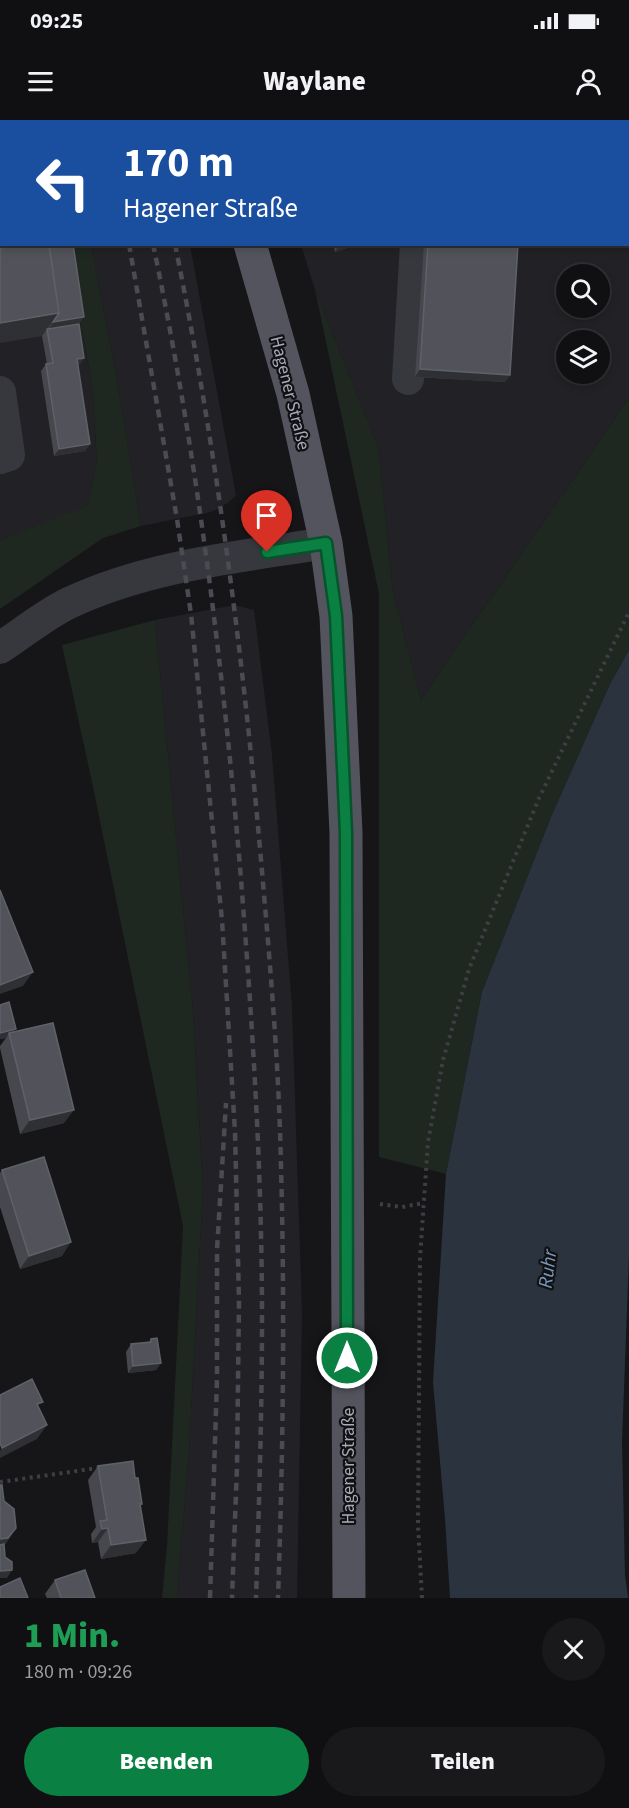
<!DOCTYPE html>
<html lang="de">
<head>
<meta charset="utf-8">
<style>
  body { margin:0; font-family:"Source Sans 3",sans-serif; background:#19191c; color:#f1f3f6; height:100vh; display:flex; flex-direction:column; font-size:22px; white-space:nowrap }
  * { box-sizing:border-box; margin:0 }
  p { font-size:20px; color:#9c9da0 }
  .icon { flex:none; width:33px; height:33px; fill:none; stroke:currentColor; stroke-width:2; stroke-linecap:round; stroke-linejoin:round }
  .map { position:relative; height:1478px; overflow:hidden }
  .side { display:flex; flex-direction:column; background:#101013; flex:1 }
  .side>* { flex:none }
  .banner { position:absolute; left:0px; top:0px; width:630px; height:126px; box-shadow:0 3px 9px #0003,0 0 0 2px #303033; background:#1a4fa0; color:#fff; overflow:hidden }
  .fabs { position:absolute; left:556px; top:144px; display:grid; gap:12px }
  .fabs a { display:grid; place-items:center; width:54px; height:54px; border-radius:50%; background:#101013; box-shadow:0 3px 9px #0003,0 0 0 2px #303033; font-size:30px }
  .pin { position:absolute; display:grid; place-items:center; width:51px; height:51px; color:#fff; margin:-62px -26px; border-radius:50% 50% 50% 0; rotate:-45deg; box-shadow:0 0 6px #0007 }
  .pin .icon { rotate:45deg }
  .me { position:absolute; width:66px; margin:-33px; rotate:0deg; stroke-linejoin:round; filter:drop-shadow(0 0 4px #0008) }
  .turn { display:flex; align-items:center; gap:21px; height:126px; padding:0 24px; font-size:27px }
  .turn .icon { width:78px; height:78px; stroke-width:2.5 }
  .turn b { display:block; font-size:42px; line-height:51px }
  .round { display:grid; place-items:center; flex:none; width:63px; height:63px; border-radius:32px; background:#19191c }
  .overview { display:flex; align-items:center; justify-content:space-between; height:102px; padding:0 24px }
  h1 { font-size:36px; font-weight:800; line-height:45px; color:#1e9e55 }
  .button { display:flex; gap:12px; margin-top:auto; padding:12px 24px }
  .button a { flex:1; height:69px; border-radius:36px; background:#0b8043; color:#fff; font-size:24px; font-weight:800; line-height:69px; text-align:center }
  .button a+a { background:#19191c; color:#f1f3f6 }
  .status { display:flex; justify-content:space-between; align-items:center; height:42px; padding:0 30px; background:#101013; direction:ltr }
  .status svg { height:16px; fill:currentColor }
  header { display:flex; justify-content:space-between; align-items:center; height:78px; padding:0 24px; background:#101013; font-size:27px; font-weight:800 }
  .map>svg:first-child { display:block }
  .built { fill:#222226; fill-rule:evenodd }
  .green { fill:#1e2720 }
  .water { fill:#2b343e }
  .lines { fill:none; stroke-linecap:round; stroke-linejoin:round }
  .path { stroke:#3d3f45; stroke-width:4; stroke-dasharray:3 4.5; stroke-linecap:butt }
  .minor { stroke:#37383e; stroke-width:32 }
  .major { stroke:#53545d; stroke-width:33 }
  .rail { stroke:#4a4b53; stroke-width:4.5; stroke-dasharray:8 6; stroke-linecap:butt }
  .wall { fill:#47484e }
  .shaded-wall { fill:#2f3034 }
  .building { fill:#52535a; stroke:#5f6169; stroke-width:1.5 }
  .route-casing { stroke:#07532c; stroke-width:15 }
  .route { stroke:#0b8043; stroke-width:10 }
  .labels { text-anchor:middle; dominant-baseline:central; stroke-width:4.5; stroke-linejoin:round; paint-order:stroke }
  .street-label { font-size:18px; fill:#a7acba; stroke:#111114 }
  .water-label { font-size:20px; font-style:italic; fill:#7b98b8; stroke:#111114 }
</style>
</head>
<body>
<div class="status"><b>09:25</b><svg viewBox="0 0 49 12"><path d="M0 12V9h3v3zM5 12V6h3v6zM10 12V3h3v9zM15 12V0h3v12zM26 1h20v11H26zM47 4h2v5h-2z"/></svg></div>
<header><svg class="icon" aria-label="menu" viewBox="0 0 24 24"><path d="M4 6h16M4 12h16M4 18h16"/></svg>Waylane<svg class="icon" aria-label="person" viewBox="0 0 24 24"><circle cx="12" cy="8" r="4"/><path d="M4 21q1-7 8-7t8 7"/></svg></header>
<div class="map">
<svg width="629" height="1478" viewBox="0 0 629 1478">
  <rect width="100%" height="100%" fill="#161619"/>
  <!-- built -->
  <path class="built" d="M0 0H42V1L2 2V124L66 125 92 265 97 342 87 387 0 420Z
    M263 0H629V278L421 579 393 472 379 329 315 170 301 125 628 124V2H263ZM567 154H600V188H567ZM567 220H600V254H567Z
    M91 125H190L236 375 229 382 221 387 211 392 141 406 117 259Z
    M235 485 254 490 272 635 292 887 302 1193 297 1478H177L189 1331 203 1069 193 890 155 500Z"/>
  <!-- green -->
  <path class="green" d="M66 125H91L117 259 141 406 103 418 0 489V420L87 386 97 342 92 265Z
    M315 170 379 329 393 472 421 579 629 278V530L610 564 551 697 482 872 446 1054 379 1037V474Z
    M155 500 193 890 203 1069 189 1331 177 1478H162L167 1425 183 1106 92 662 62 525Z"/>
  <!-- water -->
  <path class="water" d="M629 530V1135L622 1322 625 1455 628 1478H450L445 1398 433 1262 446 1054 482 872 551 697 610 564Z"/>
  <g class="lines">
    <!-- path -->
    <path class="path" d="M380 1084 402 1087 424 1083
      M0 1362 98 1348
      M422 1478 418 1405 420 1138 428 1022 443 940 469 849 539 678 629 492"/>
    <!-- minor -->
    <path class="minor" d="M423 2V0
      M408 259 416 124
      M0 272 9 335 0 338
      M0 528C21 514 46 494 69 483 149 445 240 437 326 423"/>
    <!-- major -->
    <path class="major" d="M215 0V2
      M250 124 293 274 326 423 336 496 346 713 349 1478"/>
    <!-- rail -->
    <path class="rail" d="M103 0V2
      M127 0 128 2
      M151 0V2
      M129 124 177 399 191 494 222 800 235 1012 239 1181 237 1347 232 1478
      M153 124C196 330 222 538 240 747 252 897 262 1047 262 1198 262 1291 259 1385 256 1478
      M175 124C216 328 243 534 261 740 270 843 279 945 281 1047 285 1191 283 1334 278 1478
      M210 1478 217 1259V1130L226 983"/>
  </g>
  <!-- wall -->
  <path class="wall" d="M266 0H345V2H266Z
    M0 124 79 204 84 238 79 245H78L90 324 85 331 54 336 41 251 46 244H47L42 216Z
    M333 124H359L335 132Z
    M424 124H518L510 255 505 262 415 257Z
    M0 885 15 912 64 1003 20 1014 0 928V926L6 918 0 919Z
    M2 1050 62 1136 20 1149 0 1087V1053Z
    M151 1219 161 1243 156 1250 128 1253 126 1232 131 1224 148 1223Z
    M98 1346 135 1358 142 1384 140 1386 136 1433 101 1439 98 1422 92 1423 91 1414 96 1407 88 1360Z
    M55 1460 95 1478H47L45 1474Z"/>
  <!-- shaded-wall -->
  <path class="shaded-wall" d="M340 124H359L335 132Z
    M59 193 42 216 0 223V203Z
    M84 197 74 211 48 210 53 202Z
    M84 238 79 245 72 247 77 239Z
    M420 249 510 255 505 262 415 257Z
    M90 324 85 331 54 336 59 329Z
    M33 852 23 866 0 874V865Z
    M16 909 11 916 9 913 6 918 0 919V913Z
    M74 990 64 1003 20 1014 30 1000Z
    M71 1122 62 1136 20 1149 29 1136Z
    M161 1243 156 1250 128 1253 133 1246Z
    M47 1305 37 1319 0 1338V1331L2 1328Z
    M16 1408 7 1422 0 1430V1419Z
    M108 1408 98 1422 92 1423 102 1409Z
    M146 1420 136 1433 101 1439 111 1425Z
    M12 1450 7 1458H0V1451Z"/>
  <!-- building -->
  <path class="building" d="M280 0H345V2H280Z
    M442 0H514V2H442Z
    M0 124H49L59 193 0 203Z
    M73 124 84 197 53 202 59 193 49 125Z
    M428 124H518L510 255 420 249Z
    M79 204 84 238 77 239 90 324 59 329 46 244 53 243 47 209Z
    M0 770 33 852 0 865Z
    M9 882 16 909 0 913V885Z
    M53 903 74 990 30 1000 9 913Z
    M44 1037 71 1122 29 1136 2 1050Z
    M157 1218 161 1243 133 1246 131 1224 151 1222V1219Z
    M32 1259 43 1282 37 1284 47 1305 2 1328 0 1323V1275Z
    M133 1341 135 1358H138L142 1384H140L146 1420 111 1425 108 1408 102 1409 100 1401 107 1400 98 1346Z
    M0 1365H2L4 1381 14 1389 16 1408 8 1418 0 1419Z
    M4 1424 5 1437 12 1442V1450L0 1451V1425Z
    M85 1450 95 1478H61L55 1460Z
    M20 1458 28 1478H0V1467Z"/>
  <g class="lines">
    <defs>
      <path id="route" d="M267 432 326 423 336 496 346 713 347 1238"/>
    </defs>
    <!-- route casing -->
    <use href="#route" class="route-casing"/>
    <!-- route -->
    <use href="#route" class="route"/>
  </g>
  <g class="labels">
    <!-- street labels -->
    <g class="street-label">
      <text transform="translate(290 273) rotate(76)">Hagener Straße</text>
      <text transform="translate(348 1346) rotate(-90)">Hagener Straße</text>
    </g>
    <!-- water labels -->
    <g class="water-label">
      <text transform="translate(548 1149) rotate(-83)">Ruhr</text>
    </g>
  </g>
</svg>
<div class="fabs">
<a><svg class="icon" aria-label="search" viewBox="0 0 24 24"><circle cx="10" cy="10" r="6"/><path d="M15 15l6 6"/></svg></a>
<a><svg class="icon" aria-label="layers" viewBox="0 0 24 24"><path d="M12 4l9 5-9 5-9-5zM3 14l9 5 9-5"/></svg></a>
</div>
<div class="pin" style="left:267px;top:432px;background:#d93025"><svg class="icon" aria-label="arrive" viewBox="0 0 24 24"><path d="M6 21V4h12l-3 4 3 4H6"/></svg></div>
<svg class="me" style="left:347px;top:1238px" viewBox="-20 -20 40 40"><circle r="17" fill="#0b8043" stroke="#fff" stroke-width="3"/><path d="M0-11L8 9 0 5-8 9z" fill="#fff"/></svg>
<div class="banner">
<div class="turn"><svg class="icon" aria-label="left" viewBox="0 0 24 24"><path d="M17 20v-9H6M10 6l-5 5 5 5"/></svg><div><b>170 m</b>Hagener Straße</div></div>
</div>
</div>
<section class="side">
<div class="overview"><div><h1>1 Min.</h1><p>180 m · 09:26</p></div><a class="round"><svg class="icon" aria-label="close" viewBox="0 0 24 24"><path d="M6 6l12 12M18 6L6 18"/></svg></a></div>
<div class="button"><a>Beenden</a><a>Teilen</a></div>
</section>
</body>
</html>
